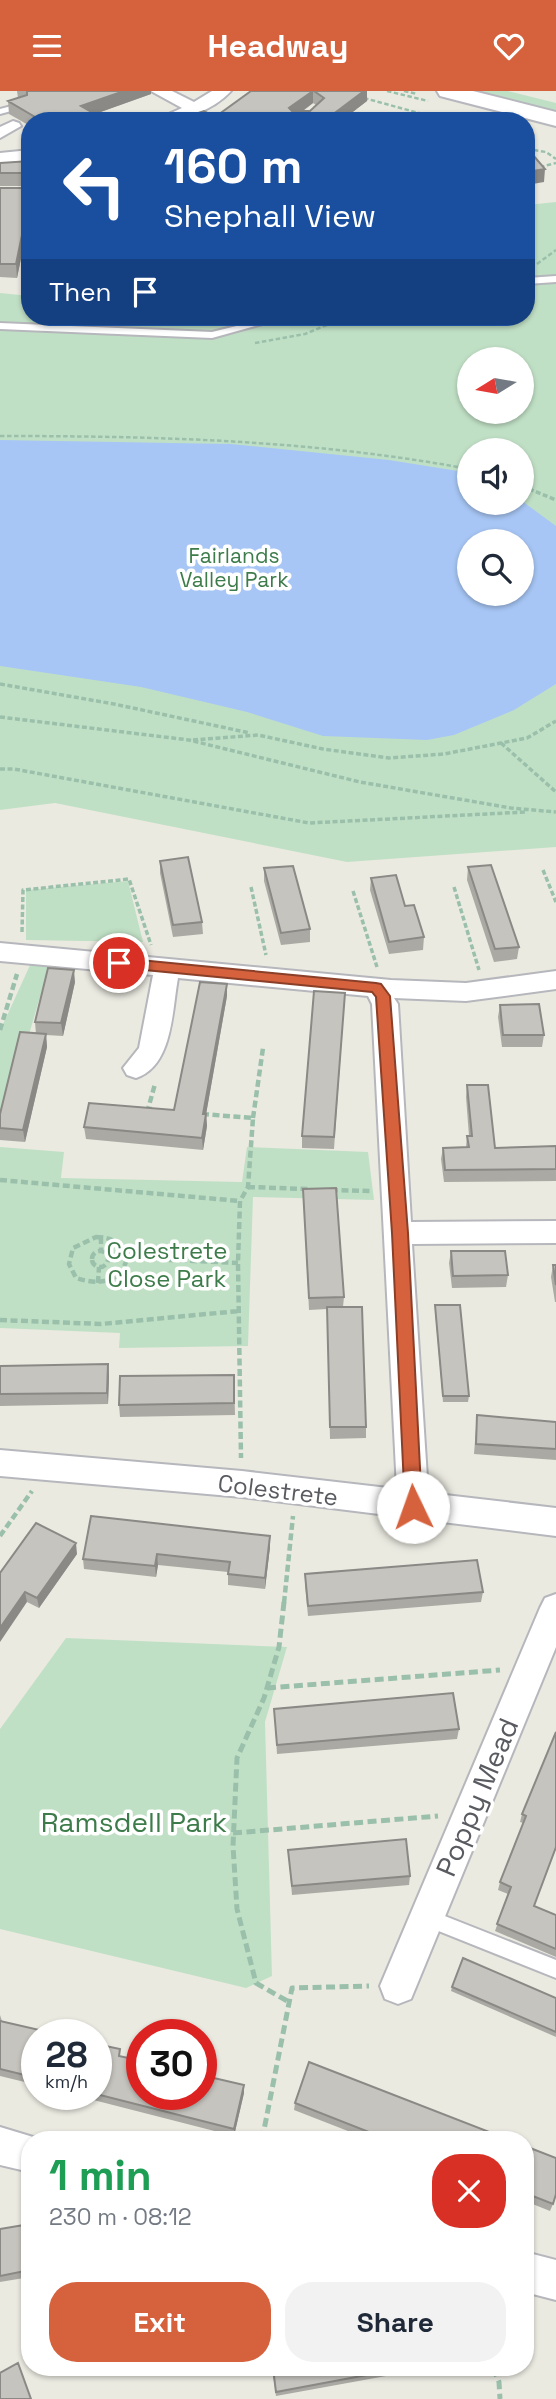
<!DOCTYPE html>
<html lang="en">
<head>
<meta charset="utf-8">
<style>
  body { margin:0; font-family:"Space Grotesk",sans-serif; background:#f2f2f3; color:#1f2937; height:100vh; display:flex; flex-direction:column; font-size:26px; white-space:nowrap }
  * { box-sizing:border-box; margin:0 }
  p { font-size:23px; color:#747a83 }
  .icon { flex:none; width:38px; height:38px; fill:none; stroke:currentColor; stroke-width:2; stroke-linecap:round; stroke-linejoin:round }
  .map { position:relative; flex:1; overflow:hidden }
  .panel { position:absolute; left:21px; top:2040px; width:513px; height:245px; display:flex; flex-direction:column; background:#fff; border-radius:28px; box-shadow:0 2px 5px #0004 }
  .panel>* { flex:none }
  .hud { position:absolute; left:21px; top:21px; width:514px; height:214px; border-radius:28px; box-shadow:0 2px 5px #0004; background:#1a4fa0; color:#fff; overflow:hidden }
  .needle { width:46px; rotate:259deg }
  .buttons { position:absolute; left:457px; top:256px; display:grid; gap:14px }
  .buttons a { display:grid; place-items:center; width:77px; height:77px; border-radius:50%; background:#fff; box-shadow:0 2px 5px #0004; font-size:35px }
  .speed { position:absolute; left:21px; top:1928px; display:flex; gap:14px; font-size:35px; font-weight:700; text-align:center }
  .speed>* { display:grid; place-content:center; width:91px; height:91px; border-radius:50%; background:#fff; box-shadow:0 2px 5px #0004; line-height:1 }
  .speed small { font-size:18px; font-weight:400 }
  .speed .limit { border:10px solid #d22; background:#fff; color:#111 }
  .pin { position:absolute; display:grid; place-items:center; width:60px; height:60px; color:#fff; margin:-30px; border:4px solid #fff; border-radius:50%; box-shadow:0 2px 7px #0007 }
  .me { position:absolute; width:77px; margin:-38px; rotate:357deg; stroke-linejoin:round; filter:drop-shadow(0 0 5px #0008) }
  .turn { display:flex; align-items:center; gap:24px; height:147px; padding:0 28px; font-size:32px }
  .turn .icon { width:91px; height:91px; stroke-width:2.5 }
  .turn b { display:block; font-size:49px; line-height:60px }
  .then { display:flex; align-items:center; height:66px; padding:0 28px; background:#0003; gap:14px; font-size:26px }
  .round { display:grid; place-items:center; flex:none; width:74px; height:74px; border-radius:28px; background:#f2f2f3 }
  .overview { display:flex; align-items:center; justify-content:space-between; height:119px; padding:0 28px }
  h1 { font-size:42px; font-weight:600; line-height:52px; color:#1e9e55 }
  .action { display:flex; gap:14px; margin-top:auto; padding:14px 28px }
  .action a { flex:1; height:80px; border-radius:28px; background:#d5613d; color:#fff; font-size:28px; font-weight:600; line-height:80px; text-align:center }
  .action a+a { background:#f2f2f3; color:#1f2937 }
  header { display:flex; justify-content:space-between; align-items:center; height:91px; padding:0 28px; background:#d5613d; color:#fff; font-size:32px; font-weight:600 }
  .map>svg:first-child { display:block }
  .green { fill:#c0e0c5; fill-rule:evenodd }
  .water { fill:#a7c6f5; fill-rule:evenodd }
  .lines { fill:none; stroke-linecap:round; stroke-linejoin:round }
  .lane-casing { stroke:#b6b7bc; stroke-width:4 }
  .street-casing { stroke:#b6b7bc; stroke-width:4 }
  .secondary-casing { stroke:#b7b8be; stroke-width:4 }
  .path-far3 { stroke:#9ac0ab; stroke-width:2.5; stroke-dasharray:4.5 2.5; stroke-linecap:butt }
  .path-far2 { stroke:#9ac0ab; stroke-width:3.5; stroke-dasharray:5 2.5; stroke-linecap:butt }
  .path-far1 { stroke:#9ac0ab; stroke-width:4.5; stroke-dasharray:7 3.5; stroke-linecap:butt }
  .path { stroke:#9ac0ab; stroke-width:5; stroke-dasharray:9 4.5; stroke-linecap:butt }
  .lane { fill:#fff; fill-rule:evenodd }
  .street { fill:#fff; fill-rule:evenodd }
  .secondary { fill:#fff; fill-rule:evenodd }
  .wall { fill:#aaa9a3; fill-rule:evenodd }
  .shaded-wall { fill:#8b8985 }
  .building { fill:#c6c4be; stroke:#8b8985; stroke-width:2 }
  .route { fill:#d5613d; stroke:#8a3f28; stroke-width:2 }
  .labels { text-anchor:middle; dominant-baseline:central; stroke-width:7; stroke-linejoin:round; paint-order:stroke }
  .far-park-label { font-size:21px; fill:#3d7c4a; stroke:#fff }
  .park-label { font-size:24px; fill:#3d7c4a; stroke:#fff }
  .street-label { font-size:24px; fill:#595b60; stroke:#fff }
  .near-street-label { font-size:28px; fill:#595b60; stroke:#fff }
  .near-park-label { font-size:28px; fill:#3d7c4a; stroke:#fff }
</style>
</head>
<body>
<header><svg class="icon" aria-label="menu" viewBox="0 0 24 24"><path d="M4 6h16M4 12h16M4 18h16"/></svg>Headway<svg class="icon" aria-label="heart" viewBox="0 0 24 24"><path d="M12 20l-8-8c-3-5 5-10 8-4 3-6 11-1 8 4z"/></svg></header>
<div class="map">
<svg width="556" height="2308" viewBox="0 0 556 2308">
  <rect width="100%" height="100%" fill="#ebeae1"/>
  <!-- green -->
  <path class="green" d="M463 0H508L556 12V23Z
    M556 111V756L347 771 55 712 0 719V202L30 205V226H527V114ZM469 268H522V320H469ZM469 359H522V411H469ZM469 450H522V502H469Z
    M128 790 143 851 26 849V799Z
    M31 872H50L0 1042V940Z
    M0 1056 64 1061 61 1087 242 1091 247 1056 368 1061 374 1109 253 1106 248 1255 119 1257 120 1242 0 1237Z
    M66 1547 287 1556 265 1631 272 1885 246 1897 0 1838V1638Z"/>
  <!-- water -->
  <path class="water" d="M0 349 231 353 389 369 458 380 469 385V411L522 410 556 435V593L514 619 454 644 427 649 323 645 247 621 141 596 0 575ZM469 450H522V502H469Z"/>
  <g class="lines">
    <defs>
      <path id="lane" d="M23 12 27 14 26 16 0 23V18Z
        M556 185V191L527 193V187Z
        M273 226H288L212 247 0 238V232L212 241Z
        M427 1818 556 1869V1887L421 1833 418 1827 421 1821Z"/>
      <path id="street" d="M151 0H172L194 11 212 0H231C212 21 180 30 153 30L182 17Z
        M13 30 19 32 21 35 0 47V36Z
        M30 59V69L0 72V62Z
        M0 852 391 889 466 892 556 880V898L466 910 394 907 398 913 411 1131 556 1130V1152L412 1153 428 1402 556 1417V1445L418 1428 413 1429 403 1426 242 1406 0 1385V1359L242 1380 397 1398 372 913 368 905 178 887C172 919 173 975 136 987L127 984 123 977 139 957 153 884 0 870Z
        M556 1503V1556L411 1908 398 1913 385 1908 380 1895 540 1517 545 1507Z
        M0 2036 43 2049H30V2081L0 2074Z
        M525 2161 556 2169V2209L525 2201Z"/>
      <path id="secondary" d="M437 0H473L556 21V35L440 5Z"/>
    </defs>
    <!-- lane casing -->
    <use href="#lane" class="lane-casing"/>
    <!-- street casing -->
    <use href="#street" class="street-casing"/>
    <!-- secondary casing -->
    <use href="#secondary" class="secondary-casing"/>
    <!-- path-far3 -->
    <path class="path-far3" d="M387 0 428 10
      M404 0 417 3
      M364 7 448 30
      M527 58 546 61 556 68
      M540 76 556 72
      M537 173 556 159
      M255 252 305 243 339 229 355 226
      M0 345C158 345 313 349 469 378"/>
    <!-- path-far2 -->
    <path class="path-far2" d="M522 395 556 409
      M0 593 114 613 250 642
      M0 626 189 649 360 691 511 717 556 721
      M193 649 258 644 323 658 389 667 444 663 527 647 556 630
      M501 652 556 701
      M0 678H14L309 732 526 721
      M543 779 556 811
      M251 796 266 864
      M454 796 479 879
      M353 800 377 876
      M22 841 23 799 129 788 151 854"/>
    <!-- path-far1 -->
    <path class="path-far1" d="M0 939 17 883
      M152 1018H148L155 993
      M202 1023 253 1027 248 1096 240 1110 238 1172 241 1367
      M253 1027 263 957
      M0 1089 240 1110
      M248 1096 308 1098
      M331 1099 371 1100
      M96 1146C112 1146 122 1152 127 1167 121 1193 98 1194 76 1187L69 1173 73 1157Z
      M101 1146V1161
      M92 1168a8 8 0 1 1 16 0a8 8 0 1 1-16 0Z
      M127 1167 238 1172
      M98 1192 99 1176
      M0 1229 101 1233 239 1220
      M0 1445 32 1400
      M284 1512 293 1425"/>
    <!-- path -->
    <path class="path" d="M284 1511 279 1556 264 1607 237 1667 233 1755 237 1818 256 1892 289 1911
      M267 1597 500 1579
      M233 1742 438 1725
      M262 2049 292 1897 369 1895
      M493 2277 499 2291 500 2308"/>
    <!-- lane -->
    <use href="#lane" class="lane"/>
    <!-- street -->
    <use href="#street" class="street"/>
    <!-- secondary -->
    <use href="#secondary" class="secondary"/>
  </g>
  <!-- wall -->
  <path class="wall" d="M17 0H151V3L95 23 107 30H30V35L9 23 8 10 18 7Z
    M251 0H367V10L341 30H174L215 26ZM313 12 316 14 310 20H303Z
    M30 70V95H0V72Z
    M0 97H30V133H28L17 187 0 186Z
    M160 770 202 831 203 843 173 846 160 782Z
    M468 776 519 856 517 868 494 871 467 789Z
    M264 777 310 838V851L281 854 264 790Z
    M371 787 405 815 424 846 423 859 389 863 370 799Z
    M75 891 63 945 46 944 47 956 25 1051 0 1049V1023L36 943 35 931Z
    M345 902 334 1058 302 1057V1045Z
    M227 905 206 1023 207 1035 203 1059 86 1048 84 1036 174 1019Z
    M500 914 544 944 542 956H502L498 926Z
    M467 994 495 1057 556 1055V1090L444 1091 441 1068 443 1057 466 1056 467 1045H469L466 1006Z
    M303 1098 344 1206 343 1216 366 1336V1347L330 1348 327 1218 309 1219Z
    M451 1160 508 1184 506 1196 452 1197 449 1172Z
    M553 1174H556V1211H555L551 1186Z
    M435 1214 469 1305 468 1311H443L435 1220Z
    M108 1273 109 1285 108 1313 0 1315V1275Z
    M234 1284 235 1324 120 1326 119 1314Z
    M477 1324 556 1331V1369L474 1363Z
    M270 1456 265 1498 228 1494V1481L158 1474 156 1486 84 1478 83 1468Z
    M77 1463 39 1517 27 1511 0 1482Z
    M305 1483 483 1501 481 1511 308 1525 305 1493Z
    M274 1618 459 1638 457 1648 277 1663Z
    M556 1641V1758L534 1815 556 1824V1866L495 1840 508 1803 498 1799 500 1791 523 1732 520 1731 522 1723Z
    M288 1759 410 1785 409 1794 292 1804Z
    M452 1896 556 1907V1946L451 1900Z
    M0 1924 2 1930 37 1944V1994L0 1985Z
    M96 1953 122 1966 244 1994V2002L234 2045 74 2004H96Z
    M295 2012 510 2049H371L294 2019Z
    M525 2055 553 2113 550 2120 525 2110Z
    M30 2133V2186L0 2191V2138Z
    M272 2277H430L276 2305Z"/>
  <!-- shaded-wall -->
  <path class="shaded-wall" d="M124 0H151V3L81 28V15Z
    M313 0V12L289 30V17Z
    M364 0H367V10L341 30H324Z
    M545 78 544 91 527 94V81Z
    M27 120 28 133 17 187 16 173Z
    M74 879 75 891 63 945 61 932Z
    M227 893V905L204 1035 203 1023Z
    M46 943 47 956 25 1051 23 1039Z
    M206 1023 207 1035 203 1059 202 1047Z
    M108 1273 109 1285 108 1313 107 1302Z
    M270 1445V1456L265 1498V1487Z
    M76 1452 77 1463 39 1517 37 1507Z
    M157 1463 158 1474 156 1486 155 1475Z
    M25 1501 27 1511 0 1551V1537Z
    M244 1994V2002L234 2045V2038Z"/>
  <!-- building -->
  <path class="building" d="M27 0H124L81 15 107 30H42L8 10 27 4Z
    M251 0H313L289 17 292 20H310L324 7 314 0H364L324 30H174L204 20 215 26Z
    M527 57 545 78 527 81Z
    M30 70V83L29 82H0V72Z
    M0 97H30V120H27L16 173H0Z
    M188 766 202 831 173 834 160 770Z
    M491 774 519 856 495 858 468 776Z
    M293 775 310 838 281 842 264 777Z
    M396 784 405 815 414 814 424 846 389 851 371 787Z
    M48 877 74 879 61 932 35 931Z
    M200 891 227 893 203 1023H206L202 1047 84 1036 89 1012 174 1019Z
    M314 900 345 902 334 1046 302 1045Z
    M539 913 544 944H503L500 914Z
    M20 941 46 943 23 1039 0 1037V1023Z
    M467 994H488L495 1057 556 1055V1078L445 1079 443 1057 469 1056 467 1045H472Z
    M336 1097 344 1206 309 1207 303 1098Z
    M451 1160H505L508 1184 453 1185Z
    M553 1174H556V1194Z
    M435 1214H460L469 1305H443Z
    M327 1216H362L366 1336H330Z
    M108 1273 107 1302 0 1303V1275Z
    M234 1284V1312L119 1314 120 1285Z
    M477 1324 556 1331V1358L476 1353Z
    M91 1425 270 1445 265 1487 228 1483 230 1471 193 1467 157 1463 155 1475 83 1468Z
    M36 1432 76 1452 37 1507 25 1501 0 1537V1482Z
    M477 1469 483 1501 308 1515 305 1483Z
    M453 1602 459 1638 277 1654 274 1618Z
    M556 1641V1756L534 1815 556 1824V1858L497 1833 511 1796 500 1791 526 1725 522 1723Z
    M406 1748 410 1785 292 1795 288 1759Z
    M463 1867 556 1907V1941L452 1896Z
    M0 1930 61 1944H37V1987L0 1978Z
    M96 1953 120 1958 119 1965 142 1970V2004H201V1984L244 1994 234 2038 96 2003Z
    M309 1971 510 2049H389L295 2012Z
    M525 2055 556 2067V2103L553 2113 525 2102Z
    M30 2133V2179L0 2185V2138Z
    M18 2272 31 2308H0V2282Z
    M273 2277H404L276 2301Z"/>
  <!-- route -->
  <path class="route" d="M119 867 376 892 381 893 390 905 408 1142 422 1416 420 1421 413 1423 407 1421 405 1416 392 1142 376 906 372 901 114 876 112 872Z"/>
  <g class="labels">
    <!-- far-park labels -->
    <g class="far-park-label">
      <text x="234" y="464">Fairlands<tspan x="234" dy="24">Valley Park</tspan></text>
    </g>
    <!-- park labels -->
    <g class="park-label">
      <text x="167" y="1159">Colestrete<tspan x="167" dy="28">Close Park</tspan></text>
    </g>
    <!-- street labels -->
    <g class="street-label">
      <text transform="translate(278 1399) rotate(7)">Colestrete</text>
    </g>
    <!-- near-street labels -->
    <g class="near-street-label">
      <text transform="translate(477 1706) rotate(-67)">Poppy Mead</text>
    </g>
    <!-- near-park labels -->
    <g class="near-park-label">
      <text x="134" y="1731">Ramsdell Park</text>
    </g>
  </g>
</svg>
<div class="buttons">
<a><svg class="needle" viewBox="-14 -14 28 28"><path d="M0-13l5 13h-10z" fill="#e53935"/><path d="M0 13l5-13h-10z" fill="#747a83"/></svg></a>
<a><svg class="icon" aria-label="sound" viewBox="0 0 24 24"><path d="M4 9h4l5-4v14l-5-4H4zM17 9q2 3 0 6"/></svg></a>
<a><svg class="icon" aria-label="search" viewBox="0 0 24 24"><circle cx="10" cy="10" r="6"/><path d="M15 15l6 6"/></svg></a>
</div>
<div class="speed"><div>28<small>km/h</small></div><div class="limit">30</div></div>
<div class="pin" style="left:119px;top:872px;background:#d93025"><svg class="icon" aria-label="arrive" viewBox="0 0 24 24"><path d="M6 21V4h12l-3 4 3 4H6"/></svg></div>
<svg class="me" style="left:413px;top:1416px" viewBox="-20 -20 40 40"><circle r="19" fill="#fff"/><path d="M0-13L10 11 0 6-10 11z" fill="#d5613d"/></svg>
<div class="hud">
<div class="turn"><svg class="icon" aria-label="left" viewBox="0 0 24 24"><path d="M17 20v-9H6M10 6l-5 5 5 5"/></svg><div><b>160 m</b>Shephall View</div></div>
<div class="then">Then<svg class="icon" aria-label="arrive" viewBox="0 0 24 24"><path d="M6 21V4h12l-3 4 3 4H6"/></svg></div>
</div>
<section class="panel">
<div class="overview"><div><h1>1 min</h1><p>230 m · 08:12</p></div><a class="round" style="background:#d93025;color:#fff"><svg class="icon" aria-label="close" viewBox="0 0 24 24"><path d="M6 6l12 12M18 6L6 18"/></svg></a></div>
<div class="action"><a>Exit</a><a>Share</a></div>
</section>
</div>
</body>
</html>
